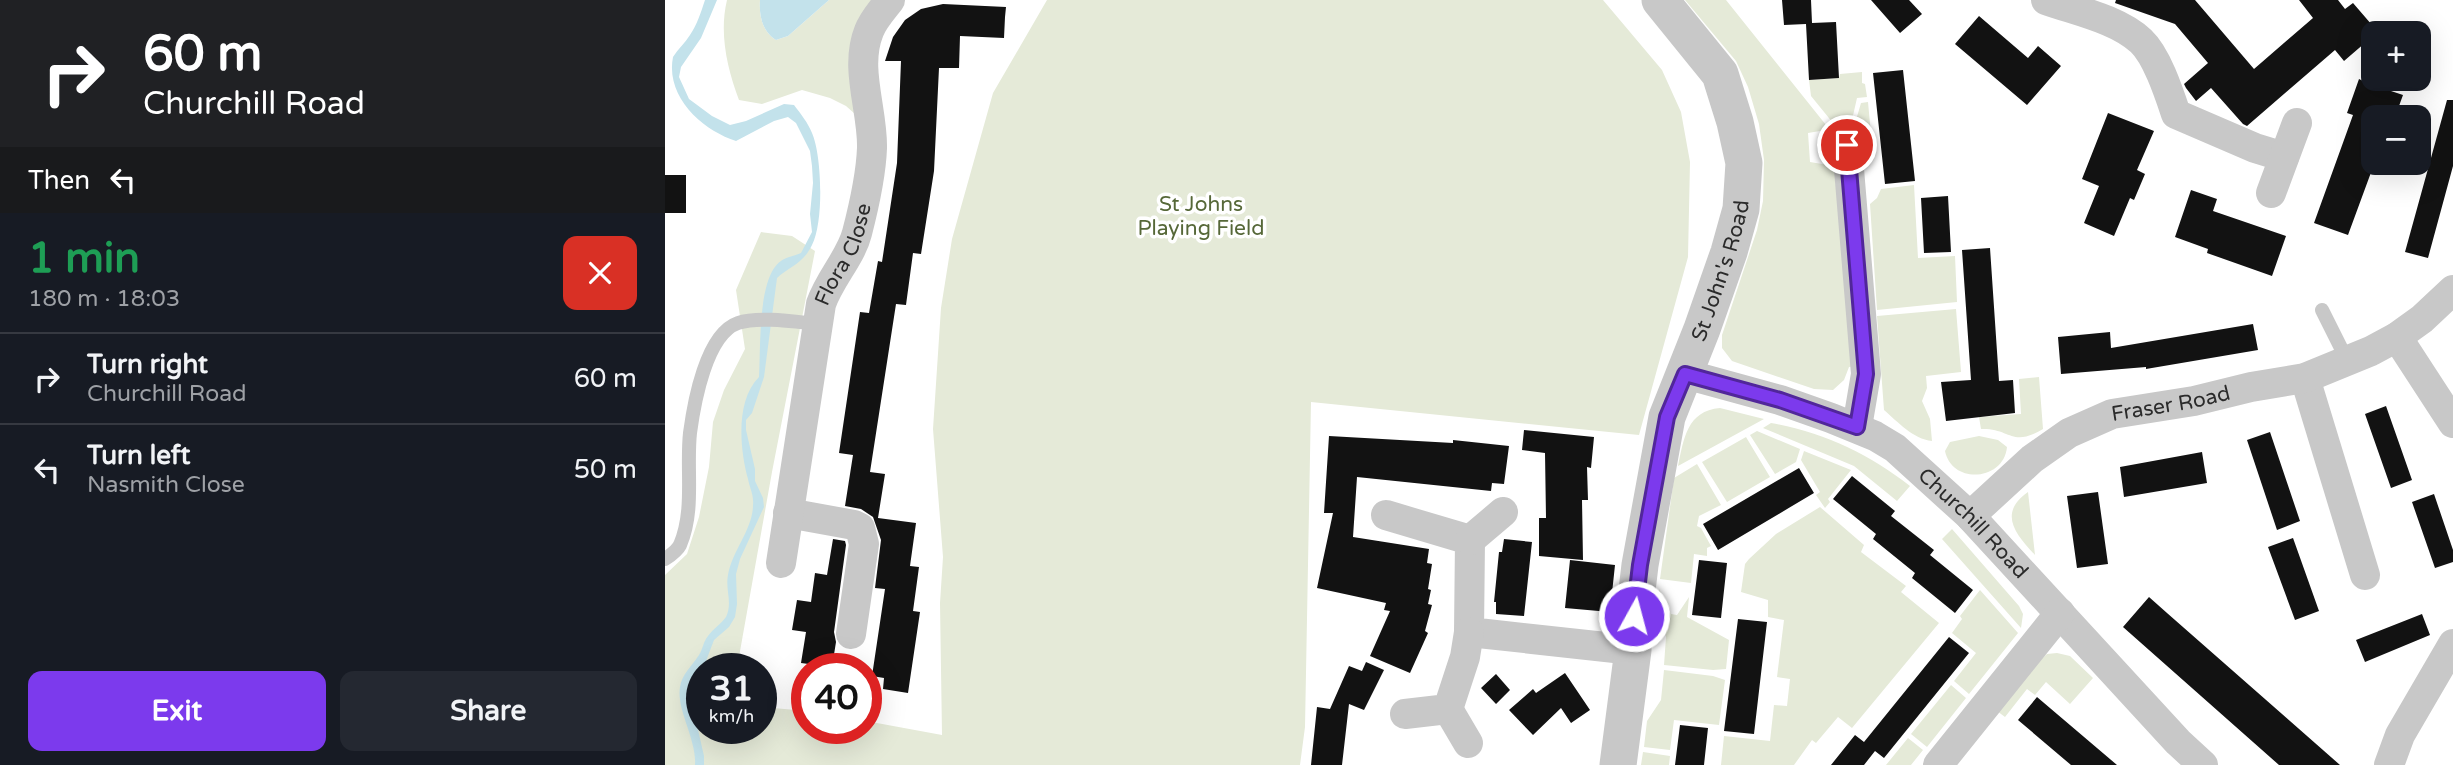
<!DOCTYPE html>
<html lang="en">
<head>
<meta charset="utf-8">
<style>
  body { margin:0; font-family:"Varela Round",sans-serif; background:#242831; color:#f1f3f6; height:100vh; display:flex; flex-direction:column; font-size:26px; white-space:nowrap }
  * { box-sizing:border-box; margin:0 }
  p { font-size:23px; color:#9ea1a6 }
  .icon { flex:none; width:38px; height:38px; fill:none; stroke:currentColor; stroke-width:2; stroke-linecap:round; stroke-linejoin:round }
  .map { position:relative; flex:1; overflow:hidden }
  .details { display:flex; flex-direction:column; background:#171b24; width:665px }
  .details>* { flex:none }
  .banner { background:#202124; color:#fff; overflow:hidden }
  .buttons { position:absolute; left:1696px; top:21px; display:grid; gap:14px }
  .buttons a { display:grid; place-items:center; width:70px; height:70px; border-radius:14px; background:#171b24; box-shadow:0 7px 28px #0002; font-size:35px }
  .speed { position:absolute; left:21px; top:653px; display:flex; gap:14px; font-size:35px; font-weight:700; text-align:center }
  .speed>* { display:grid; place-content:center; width:91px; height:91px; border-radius:50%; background:#171b24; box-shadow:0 7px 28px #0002; line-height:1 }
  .speed small { font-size:18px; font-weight:400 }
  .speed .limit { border:10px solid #d22; background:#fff; color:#111 }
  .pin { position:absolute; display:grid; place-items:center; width:60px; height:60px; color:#fff; margin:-30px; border:4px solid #fff; border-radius:50%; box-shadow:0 2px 7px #0007 }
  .me { position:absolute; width:77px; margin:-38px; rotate:7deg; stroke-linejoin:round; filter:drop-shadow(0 0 5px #0008) }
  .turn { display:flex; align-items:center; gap:24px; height:147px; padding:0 28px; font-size:32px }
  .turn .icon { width:91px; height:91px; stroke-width:2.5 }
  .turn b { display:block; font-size:49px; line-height:60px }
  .then { display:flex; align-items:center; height:66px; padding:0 28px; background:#0003; gap:14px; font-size:26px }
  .round { display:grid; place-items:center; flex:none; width:74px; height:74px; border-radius:14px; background:#242831 }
  .headline { display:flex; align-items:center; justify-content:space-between; height:119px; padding:0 28px }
  h1 { font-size:42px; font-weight:700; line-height:52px; color:#1e9e55 }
  .primary-button { display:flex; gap:14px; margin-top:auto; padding:14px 28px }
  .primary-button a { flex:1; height:80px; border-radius:14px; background:#7c3aed; color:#fff; font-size:28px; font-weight:700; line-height:80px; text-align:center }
  .primary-button a+a { background:#242831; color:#f1f3f6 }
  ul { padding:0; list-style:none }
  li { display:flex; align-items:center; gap:21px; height:91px; padding:0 28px; border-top:2px solid #363941 }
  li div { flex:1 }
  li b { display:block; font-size:26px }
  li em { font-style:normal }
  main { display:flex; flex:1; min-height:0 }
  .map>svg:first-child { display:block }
  .green { fill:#e5ead8 }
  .water { fill:#c3e2eb }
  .building { fill:#121212 }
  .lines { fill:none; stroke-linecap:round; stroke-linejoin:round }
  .service { stroke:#c8c8c8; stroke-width:14 }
  .minor { stroke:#c8c8c8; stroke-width:30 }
  .tertiary { stroke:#c8c8c8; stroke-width:37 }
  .route-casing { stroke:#51269a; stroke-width:18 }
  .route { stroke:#7c3aed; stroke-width:12 }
  .labels { text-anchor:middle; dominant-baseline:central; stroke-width:7; stroke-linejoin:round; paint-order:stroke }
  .park-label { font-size:21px; fill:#566838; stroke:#fff }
  .street-label { font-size:21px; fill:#2b2b2b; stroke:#fff }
</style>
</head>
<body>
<main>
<section class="details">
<div class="banner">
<div class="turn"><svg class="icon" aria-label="right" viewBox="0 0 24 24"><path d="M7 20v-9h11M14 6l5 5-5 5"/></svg><div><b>60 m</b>Churchill Road</div></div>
<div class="then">Then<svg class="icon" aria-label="left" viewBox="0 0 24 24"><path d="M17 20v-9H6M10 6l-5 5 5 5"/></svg></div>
</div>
<div class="headline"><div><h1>1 min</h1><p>180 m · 18:03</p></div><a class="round" style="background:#d93025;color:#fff"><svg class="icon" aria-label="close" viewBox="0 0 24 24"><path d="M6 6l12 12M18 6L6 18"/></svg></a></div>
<ul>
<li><svg class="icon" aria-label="right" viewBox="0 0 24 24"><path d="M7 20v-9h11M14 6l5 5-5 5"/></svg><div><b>Turn right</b><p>Churchill Road</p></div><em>60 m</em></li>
<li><svg class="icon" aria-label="left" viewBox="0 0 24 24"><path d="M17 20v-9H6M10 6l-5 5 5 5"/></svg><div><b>Turn left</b><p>Nasmith Close</p></div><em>50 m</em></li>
</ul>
<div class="primary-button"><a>Exit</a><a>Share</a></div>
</section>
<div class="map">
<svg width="1788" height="765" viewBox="0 0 1788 765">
  <rect width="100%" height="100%" fill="#fff"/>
  <!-- green -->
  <path class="green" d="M62 0H95C94 16 97 31 111 40L123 36 164 0H213L190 114 181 106 165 98 137 90 97 104 74 100C62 68 54 33 62 0Z
    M382 0H938L997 70 1016 112 1025 162 1023 257 974 435 646 402 640 727 635 765H0V575L22 554 34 517 44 467 48 422 59 390 80 349 71 290 96 232 127 236 150 251 107 472 72 668H37V728H96V707L142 711V728H201V721L277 735 275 603 278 557 268 429 276 308 287 239 328 93Z
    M1020 0H1061L1161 125V130L1143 133 1145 162 1163 165 1175 177 1190 366 1184 367 1179 380 1168 390 1149 389 1067 361 1057 348V335L1092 230 1098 201 1099 160 1094 124 1083 87 1071 61Z
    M1197 72V83L1200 84 1202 97 1192 98 1187 120 1168 123 1146 96 1144 80 1174 78 1175 74Z
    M1203 102 1207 145 1201 146 1200 121 1191 120 1196 103Z
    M1249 185 1253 258 1290 256 1292 302 1212 310 1205 204 1212 198 1216 189Z
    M1291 309 1296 372 1261 376 1262 388 1257 401 1265 419 1267 441C1248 439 1233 422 1219 410L1212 316Z
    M1374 377 1378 429C1346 448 1346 428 1316 429L1314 417 1356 414 1354 379Z
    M1055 408 1099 419 1013 466C1019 438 1022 411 1055 408Z
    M1106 423C1158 432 1204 454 1245 486L1232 501 1189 466 1098 428Z
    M1092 431 1135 449 1131 462 1110 474 1085 435Z
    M1314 436 1333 440 1342 447C1339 481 1287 485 1280 451L1285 442Z
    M1081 437 1105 477 1062 502 1037 462Z
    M1139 451 1186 470 1163 499 1165 502 1160 508 1151 495 1155 492 1136 460Z
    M1032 464 1056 505 1034 516 1032 526 1036 528 1046 546 1042 548V556L1029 554 1026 583 995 579 1009 478Z
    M1363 492 1370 555C1350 534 1333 513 1363 492Z
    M1155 507 1199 545 1196 552 1241 586 1236 592 1274 623 1187 728 1173 717 1151 743 1147 740 1129 765H1056L1059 736 1105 741 1109 705 1122 706 1125 679 1112 677 1119 620 1103 617V600L1076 592 1080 564 1084 559 1111 534Z
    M1287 529 1354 606 1358 614 1356 628 1277 539Z
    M994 589 1006 614 1012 615 1024 597 1022 617 1064 640 1061 669 1048 670 999 665 1001 637 993 604Z
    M1315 590 1353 633 1304 694 1289 681 1311 653 1287 633 1297 619 1295 616Z
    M1392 653 1405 656 1428 678 1405 704 1381 682 1370 695 1362 689 1340 717 1332 711 1374 661 1382 654Z
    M999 670 1048 676 1060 680 1054 725 1009 720 1005 750 979 747 982 721 996 700Z
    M1286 685 1301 698 1262 747 1246 734Z
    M1243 738 1258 750 1246 765H1221Z
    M978 752 1005 756 1004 765H976Z"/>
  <!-- water -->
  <path class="water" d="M40 0H52L36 38 16 67 14 77 24 99 47 116 65 125 81 121 119 104 129 105C136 114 143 123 147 133 157 156 159 222 147 245 138 264 125 266 112 278L99 377 87 413 81 420V430L90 469V481L98 498 99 507 75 559 71 574 72 604 70 617 64 627 49 640 41 661 25 683V695L39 756V765H30C32 740 11 709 15 687 17 674 27 666 34 655 38 649 38 642 43 636 48 629 56 624 61 617 68 602 60 590 63 575 67 551 88 529 88 505 89 495 85 489 83 479 75 450 70 401 94 377 96 350 92 277 116 261 121 257 130 256 136 253L147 232 145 214 148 183 147 166 145 151 131 123 123 117 109 121 71 141C39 131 0 98 8 57 13 49 20 43 25 35 32 25 36 12 40 0Z
    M95 0H164L123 36 111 40C97 31 94 16 95 0Z"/>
  <!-- building -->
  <path class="building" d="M1117 0H1146L1147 23 1171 22 1174 78 1144 80 1141 24 1119 25Z
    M1206 0H1244L1257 14 1235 33Z
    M1451 0H1530L1589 69 1648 18 1634 0H1673L1680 9 1688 3 1713 32 1708 33V36L1679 61 1670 50 1582 126 1578 124 1546 88 1531 101 1521 88 1519 84 1543 63 1510 24 1450 3Z
    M278 4 341 7 340 17 339 38 295 36 294 68H274L269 171 256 254 248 253 241 305 231 304 205 472 220 474 213 518 251 523 245 566 254 567 248 611 255 612 243 693 218 689 219 678 207 676 220 589 210 588 216 540 208 517 196 509 180 506 188 455 174 453 195 312 204 313 213 261 217 262 232 163 236 61H220L228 37 240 20 256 9Z
    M1314 16 1363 58 1373 46 1396 66 1362 105 1290 44Z
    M1705 67H1708V85L1738 95 1730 117H1708V167L1683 235 1649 223 1688 115 1682 113 1694 79 1700 82Z
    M1238 70 1250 181 1220 184 1208 73Z
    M1782 100H1788V166L1763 258 1740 252Z
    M1443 113 1489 131 1472 170 1480 174 1469 200 1465 198 1449 236 1419 223 1434 186 1417 179Z
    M0 175H21V213H0Z
    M1526 190 1552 199 1548 211 1621 236 1607 276 1542 253 1543 249 1510 237Z
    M1283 196 1286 252 1259 253 1256 198Z
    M1325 248 1334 381 1348 380 1350 413 1281 421 1276 382 1306 380 1297 250Z
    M1588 324 1593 350 1481 369V367L1396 374 1393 337 1445 332 1446 348Z
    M1721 406 1747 480 1726 488 1700 414Z
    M859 430 929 437 926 468 922 467 923 500H917L918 560 874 556V518H881L880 453 857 450Z
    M1605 432 1635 521 1612 530 1582 440Z
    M664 436 788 443V440L844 446 839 484 827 483 826 491 692 477 688 537 764 549 762 563 767 564 763 589 766 590 763 604 767 605 760 631 763 633 745 673 705 656 725 611 719 610 721 603 652 588 668 513H659Z
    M1537 452 1542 483 1459 497 1455 467Z
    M1134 468 1149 493 1053 550 1038 524Z
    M1187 476 1230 511 1226 516 1269 550 1265 555 1308 590 1290 613 1247 578 1250 573 1208 539 1211 534 1168 499Z
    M1433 492 1443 564 1412 568 1402 496Z
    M1769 494 1788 550V562L1770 568 1747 502Z
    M1628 538 1654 611 1630 620 1603 547Z
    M168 539 180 541 181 545 169 632 171 642 167 667 136 663 141 632 127 630 132 600 146 602 150 573 162 575Z
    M839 539 867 542 859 616 831 614V602H829L834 552H837Z
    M905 560 950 565 945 612 900 608Z
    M1034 560 1062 563 1056 618 1027 615Z
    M1484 597 1502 613 1675 765H1614L1458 627Z
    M1757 614 1765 635 1700 662 1691 640Z
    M1073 619 1102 622 1089 734 1059 731Z
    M1284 637 1304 653 1219 758 1210 751 1199 765H1166L1190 735 1199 742Z
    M701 662 719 670 699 710 684 704 677 765H646L652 707 665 709 684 666 697 671Z
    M900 673 925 710 906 723 896 708 868 735 844 710 868 689 871 693Z
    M831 674 845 690 831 704 816 688Z
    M1372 697 1452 765H1406L1353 720Z
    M1015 725 1043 728 1039 765H1010Z"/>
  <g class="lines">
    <!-- service -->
    <path class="service" d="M1657 310 1682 360
      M0 559C6 555 12 551 15 545 30 510 21 469 25 433 29 403 41 334 73 323 93 316 132 322 153 324"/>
    <!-- minor -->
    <g class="minor">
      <path d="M1381 0C1412 11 1452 19 1476 41 1492 56 1504 93 1511 114L1590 148 1619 157"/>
      <path d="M1167 147 1182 145 1201 374 1192 427"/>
      <path d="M1606 193 1632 123"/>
      <path d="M1732 337 1788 423"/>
      <path id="s1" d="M1020 374 1115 400 1166 418 1210 436 1230 448 1305 516 1513 742 1538 765"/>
      <path d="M1640 378 1700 575"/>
      <path d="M123 513 189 525 195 528 199 544 186 634"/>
      <path d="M721 515 805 540 804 632 968 650"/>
      <path id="s2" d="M1305 516 1367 459 1404 433 1447 414 1529 401 1586 387 1640 378 1706 351 1732 337 1757 319 1788 290"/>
      <path d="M805 540 838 512"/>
      <path id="s3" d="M116 563 156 304C165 278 186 257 192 233 199 206 206 175 207 148 208 110 189 68 204 31 208 20 218 9 225 0"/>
      <path d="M783 709 803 743"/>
      <path d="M740 714 783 709 800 657 804 632"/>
      <path d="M1273 765 1395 613"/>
      <path d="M1724 765 1735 735 1788 644"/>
    </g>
    <!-- tertiary -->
    <path class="tertiary" id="s4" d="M953 765 968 650 969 616 975 565 1002 417 1037 329 1064 252 1076 209 1079 163 1070 122 1055 74 995 0"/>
  </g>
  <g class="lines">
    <defs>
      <path id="route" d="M969 616 975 565 1002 417 1020 374 1115 400 1192 427 1201 374 1182 145"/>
    </defs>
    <!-- route casing -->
    <use href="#route" class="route-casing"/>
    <!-- route -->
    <use href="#route" class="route"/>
  </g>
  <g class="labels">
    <!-- park labels -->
    <g class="park-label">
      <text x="536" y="204">St Johns<tspan x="536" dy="24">Playing Field</tspan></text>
    </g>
    <!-- street labels -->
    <g class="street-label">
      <text stroke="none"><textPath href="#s3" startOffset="317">Flora Close</textPath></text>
      <text stroke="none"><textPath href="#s4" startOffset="508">St John's Road</textPath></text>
      <text stroke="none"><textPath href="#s2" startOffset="236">Fraser Road</textPath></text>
      <text stroke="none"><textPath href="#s1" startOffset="332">Churchill Road</textPath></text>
    </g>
  </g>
</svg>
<div class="buttons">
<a>+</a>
<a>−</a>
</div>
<div class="speed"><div>31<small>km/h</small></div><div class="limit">40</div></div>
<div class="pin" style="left:1182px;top:145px;background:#d93025"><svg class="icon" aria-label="arrive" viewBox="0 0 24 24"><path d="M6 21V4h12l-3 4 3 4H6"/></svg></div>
<svg class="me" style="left:969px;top:616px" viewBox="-20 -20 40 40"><circle r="17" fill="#7c3aed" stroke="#fff" stroke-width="3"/><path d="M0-11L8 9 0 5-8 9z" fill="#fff"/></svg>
</div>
</main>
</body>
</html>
